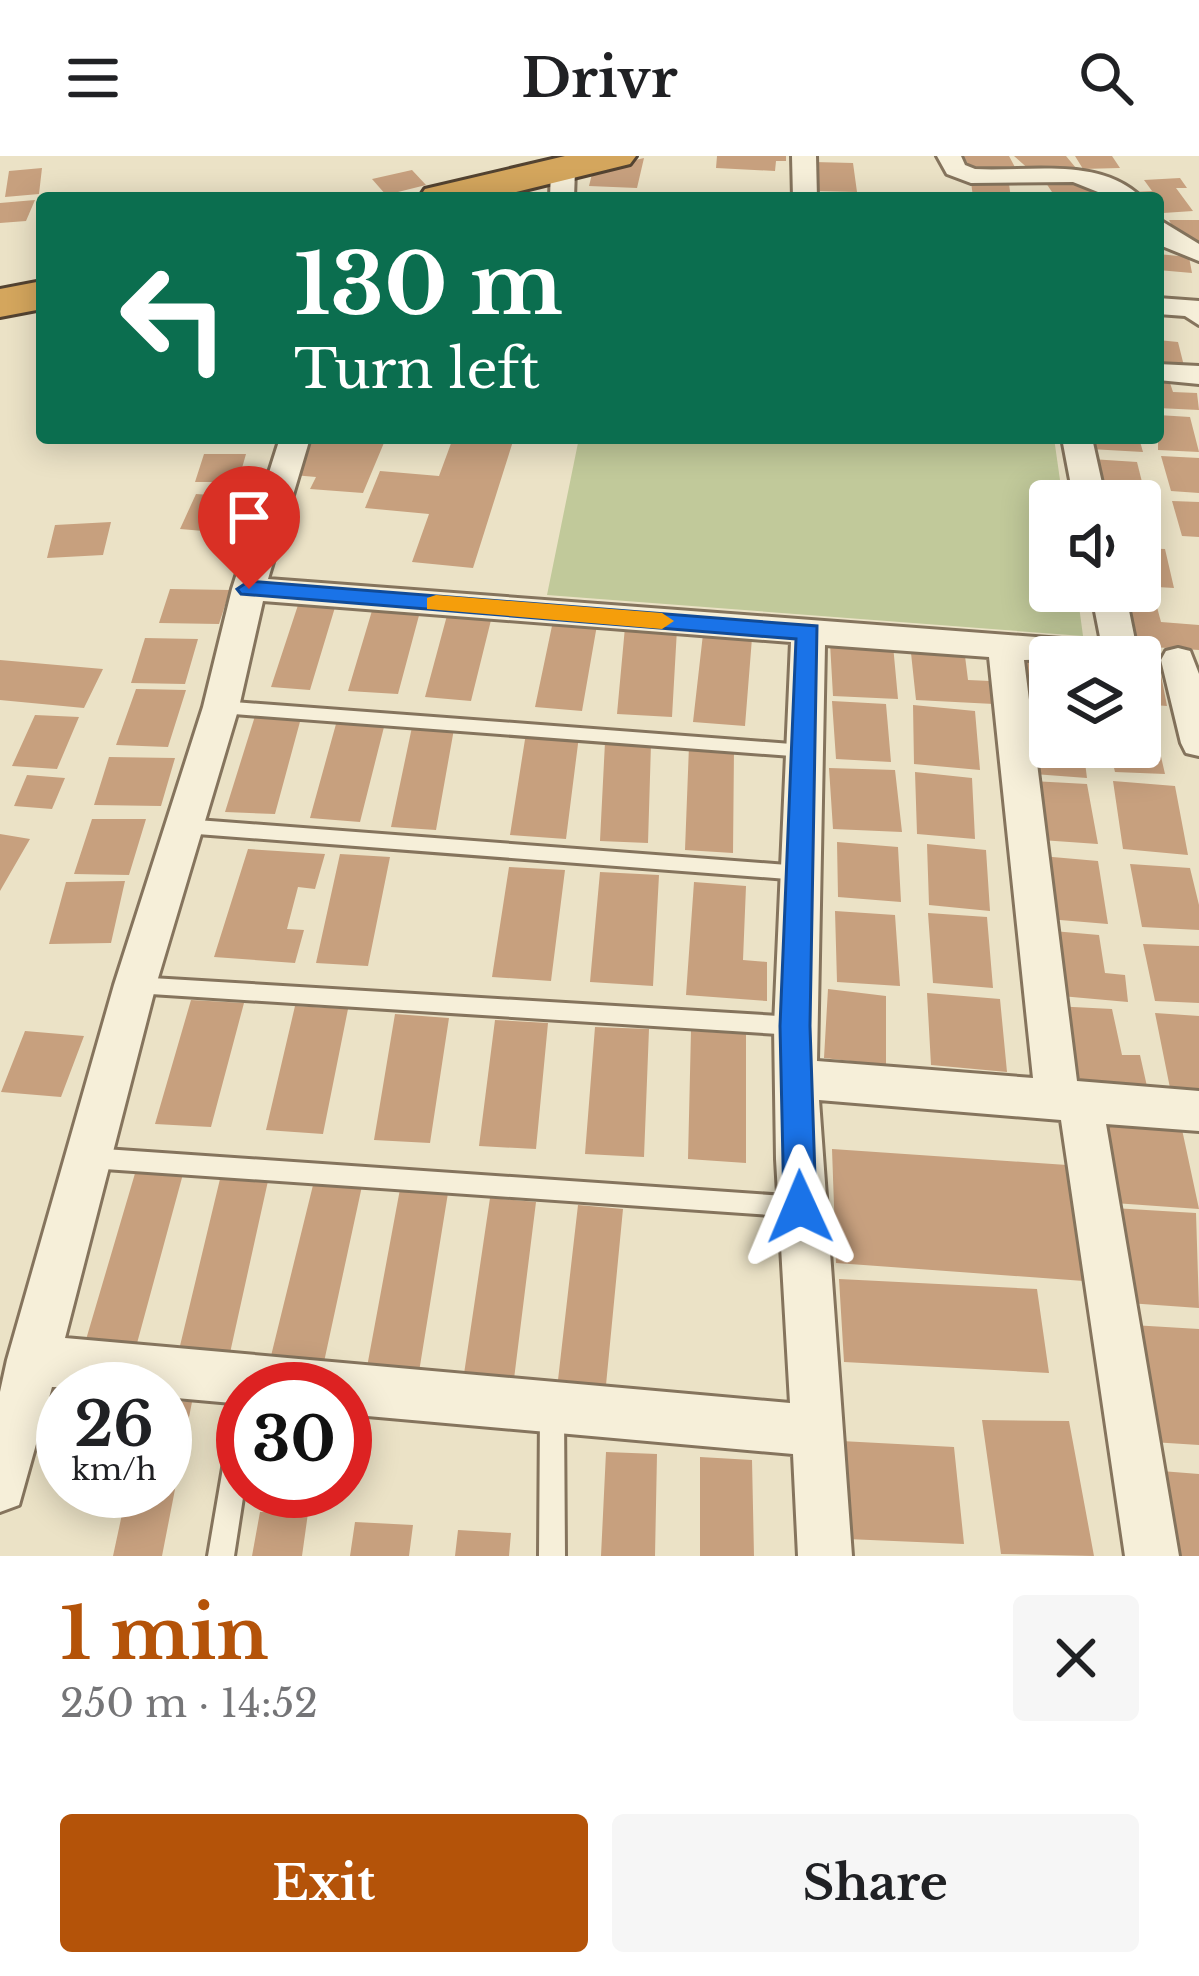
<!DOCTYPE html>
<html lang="en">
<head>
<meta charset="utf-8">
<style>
  body { margin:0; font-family:"Libre Baskerville",serif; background:#f6f6f6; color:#202124; height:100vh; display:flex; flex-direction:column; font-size:45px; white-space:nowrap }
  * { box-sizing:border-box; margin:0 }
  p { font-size:39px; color:#757577 }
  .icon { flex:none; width:66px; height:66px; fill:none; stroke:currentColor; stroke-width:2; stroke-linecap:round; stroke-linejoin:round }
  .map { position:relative; height:1400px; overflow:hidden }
  .drawer { display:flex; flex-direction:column; background:#fff; flex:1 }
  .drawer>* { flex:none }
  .top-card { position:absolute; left:36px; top:36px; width:1128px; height:252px; border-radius:12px; box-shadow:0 6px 30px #0003; background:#0b6e4f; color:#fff; overflow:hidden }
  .fabs { position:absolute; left:1029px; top:324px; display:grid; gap:24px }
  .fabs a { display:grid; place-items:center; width:132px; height:132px; border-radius:12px; background:#fff; box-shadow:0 6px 30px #0003; font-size:60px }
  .speed { position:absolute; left:36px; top:1206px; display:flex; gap:24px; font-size:60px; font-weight:700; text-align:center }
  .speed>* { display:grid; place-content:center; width:156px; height:156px; border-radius:50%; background:#fff; box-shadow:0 6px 30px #0003; line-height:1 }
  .speed small { font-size:30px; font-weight:400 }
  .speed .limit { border:18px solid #d22; background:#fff; color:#111 }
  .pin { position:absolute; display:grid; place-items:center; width:102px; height:102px; color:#fff; margin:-123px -51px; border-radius:50% 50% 50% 0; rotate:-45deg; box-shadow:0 0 12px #0007 }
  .pin .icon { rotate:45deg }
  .me { position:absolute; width:132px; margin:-66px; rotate:359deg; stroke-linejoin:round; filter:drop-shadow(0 0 9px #0008) }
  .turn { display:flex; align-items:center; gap:42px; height:252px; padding:0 60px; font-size:54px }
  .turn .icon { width:156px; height:156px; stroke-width:2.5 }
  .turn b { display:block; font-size:84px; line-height:102px }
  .round { display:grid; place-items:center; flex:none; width:126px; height:126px; border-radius:12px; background:#f6f6f6 }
  .headline { display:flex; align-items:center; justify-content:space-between; height:204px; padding:0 60px }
  h1 { font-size:72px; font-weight:700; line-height:90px; color:#b45309 }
  .action { display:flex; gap:24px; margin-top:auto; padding:24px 60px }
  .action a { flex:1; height:138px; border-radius:12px; background:#b45309; color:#fff; font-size:48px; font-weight:700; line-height:138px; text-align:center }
  .action a+a { background:#f6f6f6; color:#202124 }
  header { display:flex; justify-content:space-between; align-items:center; height:156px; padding:0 60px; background:#fff; font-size:54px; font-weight:700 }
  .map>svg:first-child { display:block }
  .green { fill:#c1c99a }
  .building { fill:#c7a07e }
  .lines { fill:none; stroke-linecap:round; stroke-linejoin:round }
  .lane-casing { stroke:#85745d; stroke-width:6 }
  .street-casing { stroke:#85745d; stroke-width:6 }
  .highway-casing { stroke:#534331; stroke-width:6 }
  .lane { fill:#f6efd9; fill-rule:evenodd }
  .street { fill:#f6efd9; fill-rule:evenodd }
  .highway { fill:#d4a65d; fill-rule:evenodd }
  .route { fill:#1a73e8; stroke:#114b97; stroke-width:3 }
  .slow { fill:#f59e0b }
</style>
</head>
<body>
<header><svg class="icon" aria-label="menu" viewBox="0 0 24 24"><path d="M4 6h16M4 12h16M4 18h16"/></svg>Drivr<svg class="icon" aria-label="search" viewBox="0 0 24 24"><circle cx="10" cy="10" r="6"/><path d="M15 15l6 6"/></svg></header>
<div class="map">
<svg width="1199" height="1400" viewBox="0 0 1199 1400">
  <rect width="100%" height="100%" fill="#ebe2c6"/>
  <!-- green -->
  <path class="green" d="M579 282H1054L1063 345H1050V435H1077L1083 480 547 439Z"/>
  <!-- building -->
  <path class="building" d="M717 0H786V5H776L775 15 716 12Z
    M964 0H1009L1017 15 972 17Z
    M1014 0H1066L1076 12 1032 16Z
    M1075 0H1112L1120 12 1083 13Z
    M644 2 637 32 589 30 593 14Z
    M814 6 853 7 857 36 817 35Z
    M42 12 39 38 5 41 9 15Z
    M412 14 426 29 386 39 372 23Z
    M1084 22 1096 42H1056L1044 24Z
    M1180 22 1187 32H1176L1193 55 1163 57 1158 42H1138L1134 36 1152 35 1144 24Z
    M971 26 1009 28 1011 42 973 41Z
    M35 44 26 65 0 67V47Z
    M1169 64H1199V87H1181Z
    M1158 98 1189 101 1192 117 1158 114Z
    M1158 184 1178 186 1184 210 1158 208Z
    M1158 223 1169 224 1173 236 1197 237 1199 254 1158 252Z
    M1158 259 1190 261 1199 296 1158 294Z
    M310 282H386L363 337 310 333 316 321 293 319Z
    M453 282H514L473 412 412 406 429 358 365 352 380 315 439 320Z
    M1088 282H1139L1143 296 1090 293Z
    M204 298H246L238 326H195Z
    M1161 300 1199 302V337L1171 335Z
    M1091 303 1137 306 1145 338 1097 336Z
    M196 338 240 341 232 359 258 361 251 379 180 373Z
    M1172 345 1199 346V381L1182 380Z
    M1140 350H1149L1157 384 1140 383Z
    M111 366 103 399 47 402 55 369Z
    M1140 392 1165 393 1174 432 1140 430Z
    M170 433 230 434 219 468 159 467Z
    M1122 435 1154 440 1161 466 1199 469V494L1137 490Z
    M299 446 336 448 310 534 271 531Z
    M374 448 421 452 398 538 348 535Z
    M449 452 493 456 471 545 425 541Z
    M553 465 597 469 582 555 535 551Z
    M625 471 677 473 672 561 617 558Z
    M703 478 752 482 745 570 693 566Z
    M145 482 198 483 185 528 131 527Z
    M830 487 893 489 898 543 833 540Z
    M911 497 965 500 968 524 990 525 994 548 916 544Z
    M1016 500 1050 503V553L1022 551Z
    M0 504 103 513 84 552 0 544Z
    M1140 518 1161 519 1167 550 1140 548Z
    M136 533 186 534 168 591 116 589Z
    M832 545 886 548 891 606 836 603Z
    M913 549 975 555 980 614 914 608Z
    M1027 553 1050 555V591H1083L1087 622 1034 618Z
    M35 559 79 561 57 613 12 610Z
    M255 560 301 562 275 658 225 656Z
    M336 568 384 571 360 666 310 662Z
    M1140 569 1154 570 1165 618 1115 616 1109 591H1140Z
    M412 571 454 573 436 674 391 671Z
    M526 577 579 580 566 683 510 679Z
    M605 586 651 588 648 687 600 685Z
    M689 590 734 593 733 697 685 694Z
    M109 601 175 602 161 650 94 649Z
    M829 612 895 614 902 676 833 673Z
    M915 616 972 622 975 683 917 678Z
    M27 619 65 622 52 653 14 650Z
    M1032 625 1087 628 1098 688 1041 684Z
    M1113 625 1175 630 1188 699 1123 693Z
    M92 663H146L129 719 74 718Z
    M0 678 30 683 0 735Z
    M837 686 898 691 901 746 838 741Z
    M927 688 986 694 990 755 929 749Z
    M248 693 325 698 315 733 298 731 287 773 304 774 295 807 214 801Z
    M340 698 390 701 368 810 316 807Z
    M1041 700 1098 705 1108 768 1048 763Z
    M1130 708 1190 712 1199 749V774L1142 771Z
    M509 711 565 714 551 825 492 821Z
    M600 716 659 719 653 830 590 826Z
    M125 725 111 787 49 788 66 726Z
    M694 726 746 730 743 804 767 806V845L686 839Z
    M835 755 895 759 900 830 837 826Z
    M928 757 987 761 993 832 933 827Z
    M1053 775 1099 779 1105 817 1125 819 1128 846 1061 840Z
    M1143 788 1199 790V847L1155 845Z
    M828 833 886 840V909L824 902Z
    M927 837 1000 843 1007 916 931 909Z
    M191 844 244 847 211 971 155 968Z
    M295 850 348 853 323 978 266 974Z
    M1053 850 1112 853 1122 899H1140L1148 935 1083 933 1080 922H1066Z
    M1155 857 1199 860V943L1172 942Z
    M395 858 449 862 430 987 374 984Z
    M495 864 548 867 536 993 479 990Z
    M595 871 649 873 644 1001 585 998Z
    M25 875 84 880 61 941 1 936Z
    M691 875 746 878V1007L688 1003Z
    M1099 959 1180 964 1199 1053 1114 1047Z
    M832 993 1067 1009 1084 1125 836 1107Z
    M136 1014 183 1018 136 1191 85 1187Z
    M220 1023 268 1025 230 1197 179 1194Z
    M314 1025 362 1030 324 1206 271 1200Z
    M400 1033 448 1037 419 1216 367 1211Z
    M490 1042 536 1046 514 1223 464 1218Z
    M578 1049 623 1053 606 1229 558 1224Z
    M1113 1052 1196 1057 1199 1152 1128 1147Z
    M839 1123 1037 1133 1049 1217 844 1206Z
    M1132 1169 1199 1173V1289L1152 1286Z
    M165 1245 192 1246 162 1400H113L127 1335H165Z
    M982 1264 1069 1265 1094 1400 1001 1398Z
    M841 1285 954 1291 964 1388 847 1383Z
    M606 1296 657 1298 655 1400H601Z
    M700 1301 752 1304 754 1400H700Z
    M1161 1315 1199 1318V1400H1175Z
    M260 1356 308 1357 302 1400H252Z
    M355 1366 413 1369 409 1400H350Z
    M458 1374 511 1377 509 1400H455Z"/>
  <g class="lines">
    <defs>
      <path id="lane" d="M221 545 805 589 813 595 805 601 221 557 213 551Z
        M184 663 800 710 806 712 809 717 806 722 800 724 184 677 175 670Z
        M135 821 795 861 802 864 805 870 802 876 795 879 135 837 128 835 125 829 128 823Z
        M90 992 800 1041 808 1044 811 1051 808 1058 800 1061 90 1012 83 1009 79 1002 83 995Z
        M552 1245 560 1249 564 1257 565 1400H539L540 1257 544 1249Z
        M243 1253 244 1335 234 1400H208L231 1265 235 1257Z"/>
      <path id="street" d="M792 0H816L817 42H793Z
        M937 0H961L965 9 975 13C1030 16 1100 0 1142 42H1113L1073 26 971 27 947 18Z
        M563 6 575 13 574 42H550L551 13Z
        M1158 63 1199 88V105L1162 90Z
        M1158 142 1199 145V169L1185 160 1158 158Z
        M1158 208 1199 210V228L1158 224Z
        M280 282H310L268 423 1101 486 1091 435H1125L1136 489 1152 492 1157 501 1152 510 1140 513V501L1024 504 1077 925 1199 935V975L1106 968 1179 1400H1125L1061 964 819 944 852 1400H798L793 1298 345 1258V1233H243V1248L165 1241V1233L52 1231 19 1349 0 1356V1236L7 1204 114 829 203 551 232 433ZM263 445 791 486 774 870 776 1003 790 1247 65 1182 156 829 239 551ZM825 489 989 501 1033 922 817 905Z
        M1062 282H1092L1106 345H1074Z
        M1178 492 1190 495 1199 518V600L1186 597 1181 587 1161 504 1166 495Z"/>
      <path id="highway" d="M565 0H636L630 8 492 42H419L425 33Z
        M42 125V153L0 161V133Z"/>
    </defs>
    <!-- lane casing -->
    <use href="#lane" class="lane-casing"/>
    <!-- street casing -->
    <use href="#street" class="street-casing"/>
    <!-- highway casing -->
    <use href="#highway" class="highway-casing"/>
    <!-- lane -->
    <use href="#lane" class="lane"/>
    <!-- street -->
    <use href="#street" class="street"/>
    <!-- highway -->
    <use href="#highway" class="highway"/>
  </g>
  <!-- route -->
  <path class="route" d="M249 425 817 470 810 870 816 1051 812 1062 800 1066 789 1062 784 1051 780 870 796 483 241 438 237 433Z"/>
  <!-- slow -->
  <path class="slow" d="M436 439 662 457 674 465 662 473 427 453V442Z"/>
</svg>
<div class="fabs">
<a><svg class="icon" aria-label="sound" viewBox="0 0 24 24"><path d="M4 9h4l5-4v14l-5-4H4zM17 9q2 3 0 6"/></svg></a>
<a><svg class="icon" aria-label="layers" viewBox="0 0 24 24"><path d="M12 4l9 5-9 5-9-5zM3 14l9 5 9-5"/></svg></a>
</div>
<div class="speed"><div>26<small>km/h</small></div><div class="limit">30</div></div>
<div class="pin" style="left:249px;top:433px;background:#d93025"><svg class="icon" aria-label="arrive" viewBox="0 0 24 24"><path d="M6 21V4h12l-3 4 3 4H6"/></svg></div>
<svg class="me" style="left:800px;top:1051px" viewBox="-20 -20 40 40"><path d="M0-17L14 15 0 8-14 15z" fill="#1a73e8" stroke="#fff" stroke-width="4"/></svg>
<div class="top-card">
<div class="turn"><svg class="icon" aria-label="left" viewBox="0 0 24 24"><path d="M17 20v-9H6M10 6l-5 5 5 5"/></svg><div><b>130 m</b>Turn left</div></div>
</div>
</div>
<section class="drawer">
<div class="headline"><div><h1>1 min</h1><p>250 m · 14:52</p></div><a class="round"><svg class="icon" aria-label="close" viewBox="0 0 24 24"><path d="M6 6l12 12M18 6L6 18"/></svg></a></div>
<div class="action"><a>Exit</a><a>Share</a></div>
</section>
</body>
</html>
